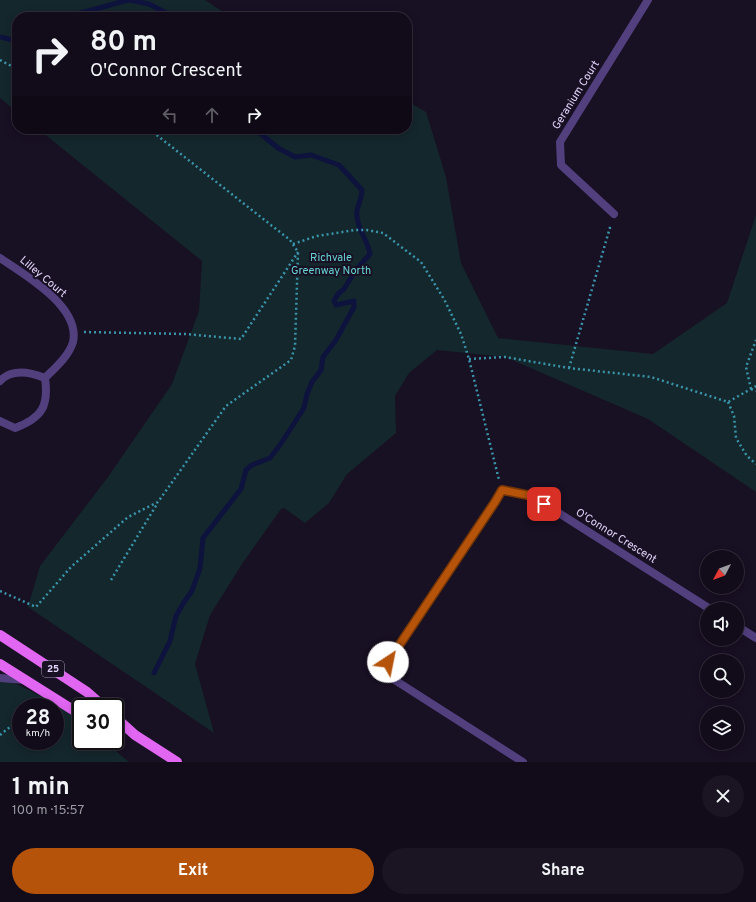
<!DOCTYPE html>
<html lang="en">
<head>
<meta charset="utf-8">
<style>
  body { margin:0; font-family:Overpass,sans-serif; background:#1b1523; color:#f1f3f6; height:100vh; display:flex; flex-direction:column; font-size:15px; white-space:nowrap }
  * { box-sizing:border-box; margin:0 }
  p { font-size:13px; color:#9c9ba2 }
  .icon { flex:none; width:22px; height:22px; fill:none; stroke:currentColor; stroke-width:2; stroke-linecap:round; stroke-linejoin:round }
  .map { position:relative; height:762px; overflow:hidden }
  .drawer { display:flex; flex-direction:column; background:#120c1a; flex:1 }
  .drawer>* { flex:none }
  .top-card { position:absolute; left:12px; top:12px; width:400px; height:122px; border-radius:16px; box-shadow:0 2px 10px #0003,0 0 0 1px #312c39; background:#120c1a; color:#f1f3f6; overflow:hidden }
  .needle { width:26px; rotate:229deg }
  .controls { position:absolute; left:700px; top:550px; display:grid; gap:8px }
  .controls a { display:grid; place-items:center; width:44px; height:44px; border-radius:50%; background:#120c1a; box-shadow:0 2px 10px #0003,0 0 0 1px #312c39; font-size:20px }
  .speed { position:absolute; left:12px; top:698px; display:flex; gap:8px; font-size:20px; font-weight:700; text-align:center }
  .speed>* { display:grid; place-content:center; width:52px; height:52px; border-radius:50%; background:#120c1a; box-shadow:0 2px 10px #0003,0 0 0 1px #312c39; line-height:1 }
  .speed small { font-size:10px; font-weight:400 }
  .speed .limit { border:2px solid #111; border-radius:6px; background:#fff; color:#111 }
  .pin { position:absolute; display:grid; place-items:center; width:34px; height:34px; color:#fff; margin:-17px; border-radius:8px; box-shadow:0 2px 6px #0006 }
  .me { position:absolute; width:44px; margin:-22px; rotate:34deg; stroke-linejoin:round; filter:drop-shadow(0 0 3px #0008) }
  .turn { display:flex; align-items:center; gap:14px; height:84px; padding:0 12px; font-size:18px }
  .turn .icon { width:52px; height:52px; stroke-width:2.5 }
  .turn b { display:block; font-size:28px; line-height:34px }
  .lanes { display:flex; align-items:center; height:38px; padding:0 12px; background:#0003; justify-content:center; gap:20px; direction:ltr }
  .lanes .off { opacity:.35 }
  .round { display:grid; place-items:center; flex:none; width:42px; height:42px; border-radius:21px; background:#1b1523 }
  .headline { display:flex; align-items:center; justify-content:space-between; height:68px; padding:0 12px }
  h1 { font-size:24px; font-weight:700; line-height:30px }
  .cta { display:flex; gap:8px; margin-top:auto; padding:8px 12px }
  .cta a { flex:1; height:46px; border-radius:24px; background:#b45309; color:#fff; font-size:16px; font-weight:700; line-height:46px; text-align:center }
  .cta a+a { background:#1b1523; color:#f1f3f6 }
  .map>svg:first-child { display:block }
  .green { fill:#14272c; fill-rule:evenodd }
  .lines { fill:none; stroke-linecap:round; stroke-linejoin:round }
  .stream { stroke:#0e133e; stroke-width:5 }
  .path { stroke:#3a95ab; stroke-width:2.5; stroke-dasharray:2 3; stroke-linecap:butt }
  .lane { stroke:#523f7e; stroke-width:8 }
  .street { stroke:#523f7e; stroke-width:8 }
  .primary { stroke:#e166f2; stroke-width:10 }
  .route-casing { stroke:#753606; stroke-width:10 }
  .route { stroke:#b45309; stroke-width:7 }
  .labels { text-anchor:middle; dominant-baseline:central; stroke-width:4; stroke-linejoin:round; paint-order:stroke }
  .shield { fill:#181023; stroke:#a79aba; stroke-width:1 }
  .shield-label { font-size:10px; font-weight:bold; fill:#e4d5fb }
  .street-label { font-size:11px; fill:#e4d5fb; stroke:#181023 }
  .park-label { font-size:11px; fill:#68d4d5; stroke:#181023 }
</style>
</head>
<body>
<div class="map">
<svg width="756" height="762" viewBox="0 0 756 762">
  <rect width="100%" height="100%" fill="#181023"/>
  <!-- green -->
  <path class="green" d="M0 0H205L231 17H17V112L0 98Z
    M407 101 426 112 446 177 461 263 498 338 653 354 727 303 756 215V492L648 419 505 357 437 350 409 373 395 396 396 433 347 474 329 503 305 523 284 508 281 509 244 561 210 615 195 664 214 733 28 607 40 566 108 477 172 384 199 311 202 261 38 129H407Z
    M2 677 65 708 81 722V741H104L129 762H0V679ZM21 707H55V741H21Z"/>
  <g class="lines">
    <!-- stream -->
    <path class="stream" d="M129 0 149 4 174 17
      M66 17 128 0
      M0 37 17 41
      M154 673 170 641 176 616 184 602 192 591 200 568 203 538 241 489 246 470 252 465 270 458 280 445 304 408 307 394 312 382 321 370 323 357 336 340 354 307V301L336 305 334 301 338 294 344 289 355 271 370 254C368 240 355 226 357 211 358 203 362 200 362 190L339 165 311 155 295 157 278 148 255 129"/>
    <!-- path -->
    <path class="path" d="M0 60 17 69
      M293 244 317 236 355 230H367L383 233 421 262 444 299 461 334 469 359 499 480
      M84 332 185 334 241 339 298 252
      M469 359 505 357 569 368 651 377 728 402 756 386
      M569 368 611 224
      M751 389 746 367 756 340
      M751 389 756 391
      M728 402 734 416 736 438 747 456 756 464
      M111 580 157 504
      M0 591 36 607 71 567 128 517 158 502 226 406 291 360 295 346 298 252 290 240 149 129
      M31 707 34 704
      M0 735 21 718"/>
    <!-- lane -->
    <path class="lane" d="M0 678 25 680"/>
    <!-- street -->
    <path class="street" d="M614 214 561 165 560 142 648 0
      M0 258C24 274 81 307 73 342 69 356 55 368 45 378
      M0 381C12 368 30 372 45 378
      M0 421 15 428C42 418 49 406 45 378
      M737 626 756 638
      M523 762 390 677 388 662 495 502 502 490 532 496 710 609"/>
    <!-- primary -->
    <path class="primary" d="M0 635 87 692 104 707
      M0 664 81 715
      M115 717 135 735 177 762"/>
  </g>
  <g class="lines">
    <defs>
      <path id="route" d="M388 662 495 502 502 490 532 496 544 504"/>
    </defs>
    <!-- route casing -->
    <use href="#route" class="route-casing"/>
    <!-- route -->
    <use href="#route" class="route"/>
  </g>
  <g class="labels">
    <!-- shield labels -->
    <rect class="shield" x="42" y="661" width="22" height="16" rx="3"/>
    <g class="shield-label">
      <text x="53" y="669">25</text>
    </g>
    <!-- street labels -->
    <g class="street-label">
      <text transform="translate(576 95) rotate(-58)">Geranium Court</text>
      <text transform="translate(43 277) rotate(40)">Lilley Court</text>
      <text transform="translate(616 536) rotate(32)">O'Connor Crescent</text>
    </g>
    <!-- park labels -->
    <g class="park-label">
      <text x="331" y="258">Richvale<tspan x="331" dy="13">Greenway North</tspan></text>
    </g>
  </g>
</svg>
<div class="controls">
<a><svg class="needle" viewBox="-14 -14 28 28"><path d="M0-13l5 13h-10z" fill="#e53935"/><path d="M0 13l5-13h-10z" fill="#9c9ba2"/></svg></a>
<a><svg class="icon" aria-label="sound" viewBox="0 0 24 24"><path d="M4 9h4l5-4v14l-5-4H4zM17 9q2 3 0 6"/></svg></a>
<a><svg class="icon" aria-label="search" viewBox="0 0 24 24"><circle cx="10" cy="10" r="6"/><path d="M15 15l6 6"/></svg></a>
<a><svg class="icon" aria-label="layers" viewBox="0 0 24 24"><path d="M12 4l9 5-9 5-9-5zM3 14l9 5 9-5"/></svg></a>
</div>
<div class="speed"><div>28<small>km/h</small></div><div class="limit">30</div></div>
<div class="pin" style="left:544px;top:504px;background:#d93025"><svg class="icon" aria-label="arrive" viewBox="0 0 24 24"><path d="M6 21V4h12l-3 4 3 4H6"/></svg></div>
<svg class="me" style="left:388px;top:662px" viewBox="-20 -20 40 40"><circle r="19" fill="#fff"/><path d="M0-13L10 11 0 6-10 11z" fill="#b45309"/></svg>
<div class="top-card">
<div class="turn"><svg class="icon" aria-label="right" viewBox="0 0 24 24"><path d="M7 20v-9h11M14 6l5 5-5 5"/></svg><div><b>80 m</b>O'Connor Crescent</div></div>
<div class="lanes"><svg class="icon off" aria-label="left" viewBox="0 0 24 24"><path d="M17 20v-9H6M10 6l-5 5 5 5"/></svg><svg class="icon off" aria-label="ahead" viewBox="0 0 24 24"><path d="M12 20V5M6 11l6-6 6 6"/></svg><svg class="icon" aria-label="right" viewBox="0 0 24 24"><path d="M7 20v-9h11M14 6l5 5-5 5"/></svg></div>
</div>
</div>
<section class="drawer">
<div class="headline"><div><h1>1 min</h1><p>100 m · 15:57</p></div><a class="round"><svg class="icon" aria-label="close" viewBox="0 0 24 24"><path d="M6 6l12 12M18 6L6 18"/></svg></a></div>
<div class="cta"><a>Exit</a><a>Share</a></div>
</section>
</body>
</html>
